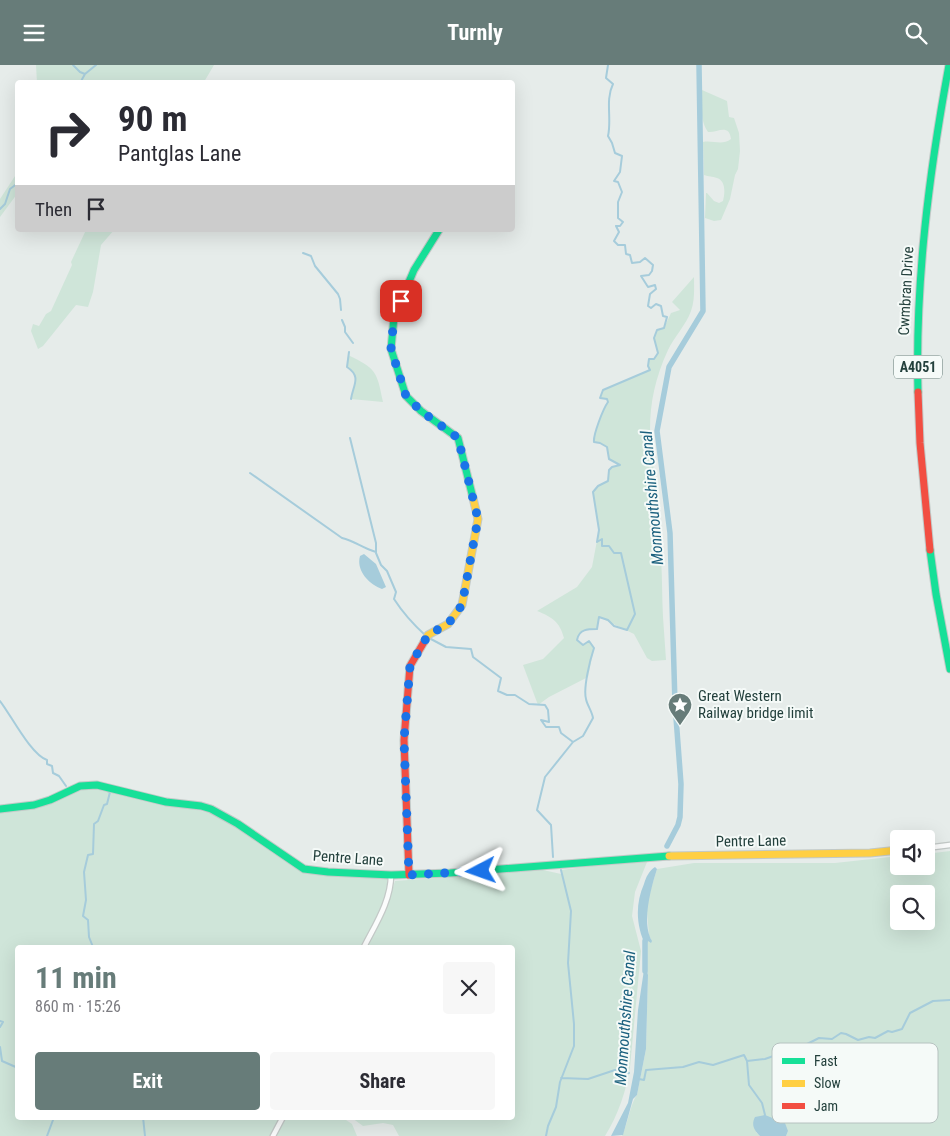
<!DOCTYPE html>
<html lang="en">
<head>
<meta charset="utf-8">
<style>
  body { margin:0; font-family:"Roboto Condensed",sans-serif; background:#f7f7f7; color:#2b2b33; height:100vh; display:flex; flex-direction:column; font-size:19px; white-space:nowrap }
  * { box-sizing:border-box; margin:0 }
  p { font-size:16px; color:#7c7c81 }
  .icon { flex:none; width:28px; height:28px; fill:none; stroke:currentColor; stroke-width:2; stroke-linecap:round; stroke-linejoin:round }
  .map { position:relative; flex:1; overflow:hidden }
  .side { position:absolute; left:15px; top:880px; width:500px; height:175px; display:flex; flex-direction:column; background:#fff; border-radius:5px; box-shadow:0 5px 20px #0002 }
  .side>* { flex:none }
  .guide { position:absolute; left:15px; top:15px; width:500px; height:152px; border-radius:5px; box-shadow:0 5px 20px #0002; background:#fff; color:#2b2b33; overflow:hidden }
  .fabs { position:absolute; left:890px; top:765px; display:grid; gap:10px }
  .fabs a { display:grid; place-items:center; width:45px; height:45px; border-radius:5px; background:#fff; box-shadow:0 5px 20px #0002; font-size:25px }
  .pin { position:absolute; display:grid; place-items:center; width:42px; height:42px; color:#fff; margin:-21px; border-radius:10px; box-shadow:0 2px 8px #0006 }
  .me { position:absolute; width:55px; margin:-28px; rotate:266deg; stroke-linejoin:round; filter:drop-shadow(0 0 4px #0008) }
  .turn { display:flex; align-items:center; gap:18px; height:105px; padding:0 20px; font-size:22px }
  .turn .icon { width:65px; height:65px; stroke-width:2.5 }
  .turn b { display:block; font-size:35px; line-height:42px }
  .then { display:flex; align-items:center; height:48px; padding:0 20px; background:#0003; gap:10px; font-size:19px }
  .round { display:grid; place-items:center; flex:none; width:52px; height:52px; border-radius:5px; background:#f7f7f7 }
  .head { display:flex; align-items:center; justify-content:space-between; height:85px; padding:0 20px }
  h1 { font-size:30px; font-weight:700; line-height:38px; color:#677c79 }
  .cta { display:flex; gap:10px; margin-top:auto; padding:10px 20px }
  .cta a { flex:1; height:58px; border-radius:5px; background:#677c79; color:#fff; font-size:20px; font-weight:700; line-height:58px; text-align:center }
  .cta a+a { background:#f7f7f7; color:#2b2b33 }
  header { display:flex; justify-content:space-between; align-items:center; height:65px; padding:0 20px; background:#677c79; color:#fff; font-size:22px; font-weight:700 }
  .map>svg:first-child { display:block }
  .green { fill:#cfe5d9; fill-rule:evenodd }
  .water { fill:#a6ccdb }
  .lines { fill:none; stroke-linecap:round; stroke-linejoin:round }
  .stream { stroke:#a6ccdb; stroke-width:2 }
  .canal { stroke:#a6ccdb; stroke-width:5.5 }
  .street-casing { stroke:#c3c9c7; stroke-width:7 }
  .fast-casing { stroke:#c2c9c7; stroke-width:9 }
  .slow-casing { stroke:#c2c9c7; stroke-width:9 }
  .jam-casing { stroke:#c2c9c7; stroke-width:9 }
  .street { stroke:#fbfcfc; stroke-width:4.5 }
  .fast { stroke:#16e098; stroke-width:7 }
  .slow { stroke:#ffcf43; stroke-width:7 }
  .jam { stroke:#f24e42; stroke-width:7 }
  .route { stroke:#1a73e8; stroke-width:9; stroke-dasharray:0 16.2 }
  .labels { text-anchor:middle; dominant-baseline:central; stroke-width:4; stroke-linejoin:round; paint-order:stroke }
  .shield { fill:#f5faf8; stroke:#627874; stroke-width:1 }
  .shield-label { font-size:14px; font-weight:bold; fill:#23403c }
  .street-label { font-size:15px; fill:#23403c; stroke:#f5faf8 }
  .poi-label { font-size:15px; fill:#23403c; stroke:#f5faf8; text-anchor:start }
  .water-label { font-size:16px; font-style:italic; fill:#1a607e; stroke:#f5faf8 }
  .key { fill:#f5faf8; stroke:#b6c2c0; stroke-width:1 }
  .key-label { font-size:14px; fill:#23403c }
</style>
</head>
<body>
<header><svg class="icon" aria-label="menu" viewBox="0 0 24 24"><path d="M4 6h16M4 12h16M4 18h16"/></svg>Turnly<svg class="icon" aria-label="search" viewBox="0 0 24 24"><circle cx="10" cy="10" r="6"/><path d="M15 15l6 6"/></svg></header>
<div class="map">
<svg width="950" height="1071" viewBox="0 0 950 1071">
  <rect width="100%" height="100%" fill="#e6ecea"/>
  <!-- green -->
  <path class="green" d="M36 0H214L204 17 37 18Z
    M702 25 727 36 729 52 734 53 739 68 740 86 738 104 735 110 730 134 721 155 714 156 705 153 706 128H707L714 136 719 138 723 136C725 128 726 116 717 113 712 111 709 112 704 110L703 77C713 75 722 81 731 74 729 58 717 68 708 67 699 54 702 39 702 25Z
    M17 108V129L0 152V134Z
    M86 165H114L101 180 93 227 88 242 76 240 43 281 38 284 31 266 33 259 39 261 46 249 51 246 72 200 71 197Z
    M694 212C694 223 695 235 691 246 686 260 674 272 668 285 645 335 647 375 658 427L650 430C664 470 661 511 663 552 664 566 665 581 666 595L652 596 647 593 634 569 599 552 597 564C588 564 579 564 577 575L583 580 589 576 594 583 588 612 549 632 538 640 523 600 543 594 564 573C560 557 552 552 537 546L577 522 592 502 599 465 593 427 598 421 608 416 609 405 612 402 620 400 609 394 607 382 600 378 594 377C593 370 603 344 608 337L607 334 600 333 603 325 650 305 648 301 649 294H654L658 288 654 273 657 265 664 263 671 248 680 245 672 237Z
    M348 290C377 304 377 307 383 337L351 334C353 320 362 312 347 302Z
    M86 723H100L210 748 226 755 301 805 311 808 387 814C389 834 370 864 361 882H18V1052L280 1053 270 1071H0V748L40 743 73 726Z
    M950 786V1071H786L788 1066 756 1067 760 1071H622C627 1061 631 1037 637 1030L646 984 648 910C645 898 644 887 648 875L651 874 649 871 647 846 649 830 657 804 694 798H835L899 791V801H926V789ZM899 829H926V856H899Z
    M647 797 635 827 632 851 641 886 630 1002C626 1027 618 1050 605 1071H399L393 1060 383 1058 363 1061 352 1053 512 1052V882H367L387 841 395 816 543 805 561 809V805L592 801Z
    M286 1052 343 1053 352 1059 357 1071H276Z"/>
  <!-- water -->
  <path class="water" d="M364 489 376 499 386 522 382 524C368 519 356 505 360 491Z
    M655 802 657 804C651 823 641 858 652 876L651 878 648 876 646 881C636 862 635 839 644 819 646 812 649 806 655 802Z
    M645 898 648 910 646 984 637 1030 633 1034 623 1070 611 1071 628 1038 634 1007 638 945Z
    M765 1050 785 1058 788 1066 786 1071H760C754 1065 751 1060 755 1052Z"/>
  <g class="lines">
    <!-- stream -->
    <path class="stream" d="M73 0 80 7 85 9
      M80 18 85 9 96 0
      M0 144 5 139 10 124 18 118
      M303 188 311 191 315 201 338 229 340 234 341 245
      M342 255 345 262V267L353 278
      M349 287 347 302C362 312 353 320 351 334
      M350 373 376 478V488L381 500 387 506 396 527 394 534C403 548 413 559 425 570
      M250 408 342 473C355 476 362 483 376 487
      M429 573 446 582 471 584 473 592 501 613 498 626 507 630H515L529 639 545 640 548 645 549 657 541 655 546 662H559L561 668 573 677 545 712 537 745 551 760 553 792
      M0 636C11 650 31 690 47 695V699L52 701 53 708 59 711 66 721
      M573 677 583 671 593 653C592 646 587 640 586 634 583 623 590 595 594 583L589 576 583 580 577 575C579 564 588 564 597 564L599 552 608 555 614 561 627 565 635 549 621 488H614L609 481H602V474L597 477 599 465 593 427 598 421 608 416 609 405 612 402 620 400 609 394 607 382 600 378 594 377C593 370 603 344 608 337L607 334 600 333 603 325 650 305 648 301 649 294H654L658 288 654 273 657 265 664 263 667 252 663 251 661 241 656 239 651 243 648 241 650 229 656 224 655 220 648 222 641 211 649 210 652 206 653 200 645 193 640 197 632 198 630 190 626 189 625 180H618L614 176 619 167 616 161H620L623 157 618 153V137L622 127 618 117 614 116 620 107 622 91 615 88 612 78 608 71C612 54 605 35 613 19L606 13 608 0
      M93 882 89 872 88 855 83 851 86 835 84 807 88 790 93 789 94 759 98 756 104 740 107 739 110 727 107 726
      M0 956 3 957 0 962
      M0 982 2 996 18 1003
      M747 996 765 994 807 979 819 973 832 974 841 968 846 969 858 975 869 972 875 973 888 966 892 967 902 964 910 948 933 936 950 935
      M561 1013 588 1014 615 1005 629 1008
      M639 1014 644 1015 646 1005 683 1002 699 997 713 1000 744 990 747 996 749 1020 762 1038 765 1050
      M143 1052 145 1071
      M47 1071 53 1055 50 1052
      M546 1071 548 1061 556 1042 560 1017 574 981V959L568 898 571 846 561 805"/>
    <!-- canal -->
    <path class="canal" d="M667 781 678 760 680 752 681 719 675 639 670 468 657 366 669 302 703 246 699 0
      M645 876V906"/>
    <defs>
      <path id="street" d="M926 783 950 780
        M364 882C375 860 391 836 391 810
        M273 1071 283 1052"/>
      <path id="fast" d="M439 165 414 205 394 252 391 284 406 331 421 346 458 373 473 433
        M918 327C915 217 929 108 949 0
        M930 485 936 529 950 604
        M0 744 34 740 50 735 80 721 97 720 166 737 201 741 211 744 238 759 304 804 328 807 391 810 450 808 669 791"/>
      <path id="slow" d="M424 577 428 570 448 559 462 540 478 454 473 433
        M669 791 870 788 899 785"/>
      <path id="jam" d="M918 327 920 378 930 485
        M409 810 404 675 410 601 424 577"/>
    </defs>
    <!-- street casing -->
    <use href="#street" class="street-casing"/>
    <!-- fast casing -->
    <use href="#fast" class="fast-casing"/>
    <!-- slow casing -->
    <use href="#slow" class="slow-casing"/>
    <!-- jam casing -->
    <use href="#jam" class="jam-casing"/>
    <!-- street -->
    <use href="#street" class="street"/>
    <!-- fast -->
    <use href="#fast" class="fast"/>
    <!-- slow -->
    <use href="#slow" class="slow"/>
    <!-- jam -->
    <use href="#jam" class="jam"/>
  </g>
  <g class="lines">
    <!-- route -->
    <path class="route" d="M401 236 394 252 391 284 406 331 421 346 458 373 478 454 462 540 448 559 428 570 410 601 404 675 409 810 481 806"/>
  </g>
  <!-- icons -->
  <defs>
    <symbol id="sight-pin" viewBox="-11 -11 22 30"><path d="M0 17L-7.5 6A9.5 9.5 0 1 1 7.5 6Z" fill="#677c79" stroke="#f5faf8"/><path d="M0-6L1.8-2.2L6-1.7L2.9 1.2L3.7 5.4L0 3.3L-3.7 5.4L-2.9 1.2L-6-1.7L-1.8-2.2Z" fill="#fff"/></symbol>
  </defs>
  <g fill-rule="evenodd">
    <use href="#sight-pin" x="666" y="626" width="28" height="38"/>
  </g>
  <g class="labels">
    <!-- shield labels -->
    <rect class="shield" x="894" y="290.5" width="48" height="23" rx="4"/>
    <g class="shield-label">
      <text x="918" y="302">A4051</text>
    </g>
    <!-- street labels -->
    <g class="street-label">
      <text transform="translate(906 226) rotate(-87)">Cwmbran Drive</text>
      <text transform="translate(751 776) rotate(-1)">Pentre Lane</text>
      <text transform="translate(348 793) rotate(4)">Pentre Lane</text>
    </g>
    <!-- poi labels -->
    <g class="poi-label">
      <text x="698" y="631">Great Western<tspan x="698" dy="17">Railway bridge limit</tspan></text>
    </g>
    <!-- water labels -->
    <g class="water-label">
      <text transform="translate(652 433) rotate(-95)">Monmouthshire Canal</text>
      <text transform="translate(625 953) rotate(-86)">Monmouthshire Canal</text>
    </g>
  </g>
  <!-- legend -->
  <rect x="772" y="978" width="166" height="80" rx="8" class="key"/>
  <rect x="782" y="993" width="23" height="6" fill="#16e098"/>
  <rect x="782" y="1015" width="23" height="7" fill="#ffcf43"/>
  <rect x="782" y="1038" width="23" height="6" fill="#f24e42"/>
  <g class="key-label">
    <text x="814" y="1001">Fast</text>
    <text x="814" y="1023">Slow</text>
    <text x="814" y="1046">Jam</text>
  </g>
</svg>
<div class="fabs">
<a><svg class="icon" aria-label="sound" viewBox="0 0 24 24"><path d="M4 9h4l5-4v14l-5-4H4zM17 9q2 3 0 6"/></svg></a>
<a><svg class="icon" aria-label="search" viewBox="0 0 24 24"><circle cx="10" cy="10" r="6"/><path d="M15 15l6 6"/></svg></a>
</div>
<div class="pin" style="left:401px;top:236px;background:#d93025"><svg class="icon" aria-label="arrive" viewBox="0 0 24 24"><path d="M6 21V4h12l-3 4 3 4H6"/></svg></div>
<svg class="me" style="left:481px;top:806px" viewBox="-20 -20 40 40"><path d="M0-17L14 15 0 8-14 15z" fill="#1a73e8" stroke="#fff" stroke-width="4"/></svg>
<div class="guide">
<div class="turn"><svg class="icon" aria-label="right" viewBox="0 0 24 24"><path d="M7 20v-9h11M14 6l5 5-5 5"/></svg><div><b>90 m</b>Pantglas Lane</div></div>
<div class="then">Then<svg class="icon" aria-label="arrive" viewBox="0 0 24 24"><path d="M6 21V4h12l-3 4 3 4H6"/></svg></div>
</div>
<section class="side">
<div class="head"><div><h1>11 min</h1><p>860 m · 15:26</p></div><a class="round"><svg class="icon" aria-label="close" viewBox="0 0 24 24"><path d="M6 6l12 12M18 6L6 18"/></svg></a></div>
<div class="cta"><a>Exit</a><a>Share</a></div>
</section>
</div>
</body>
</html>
